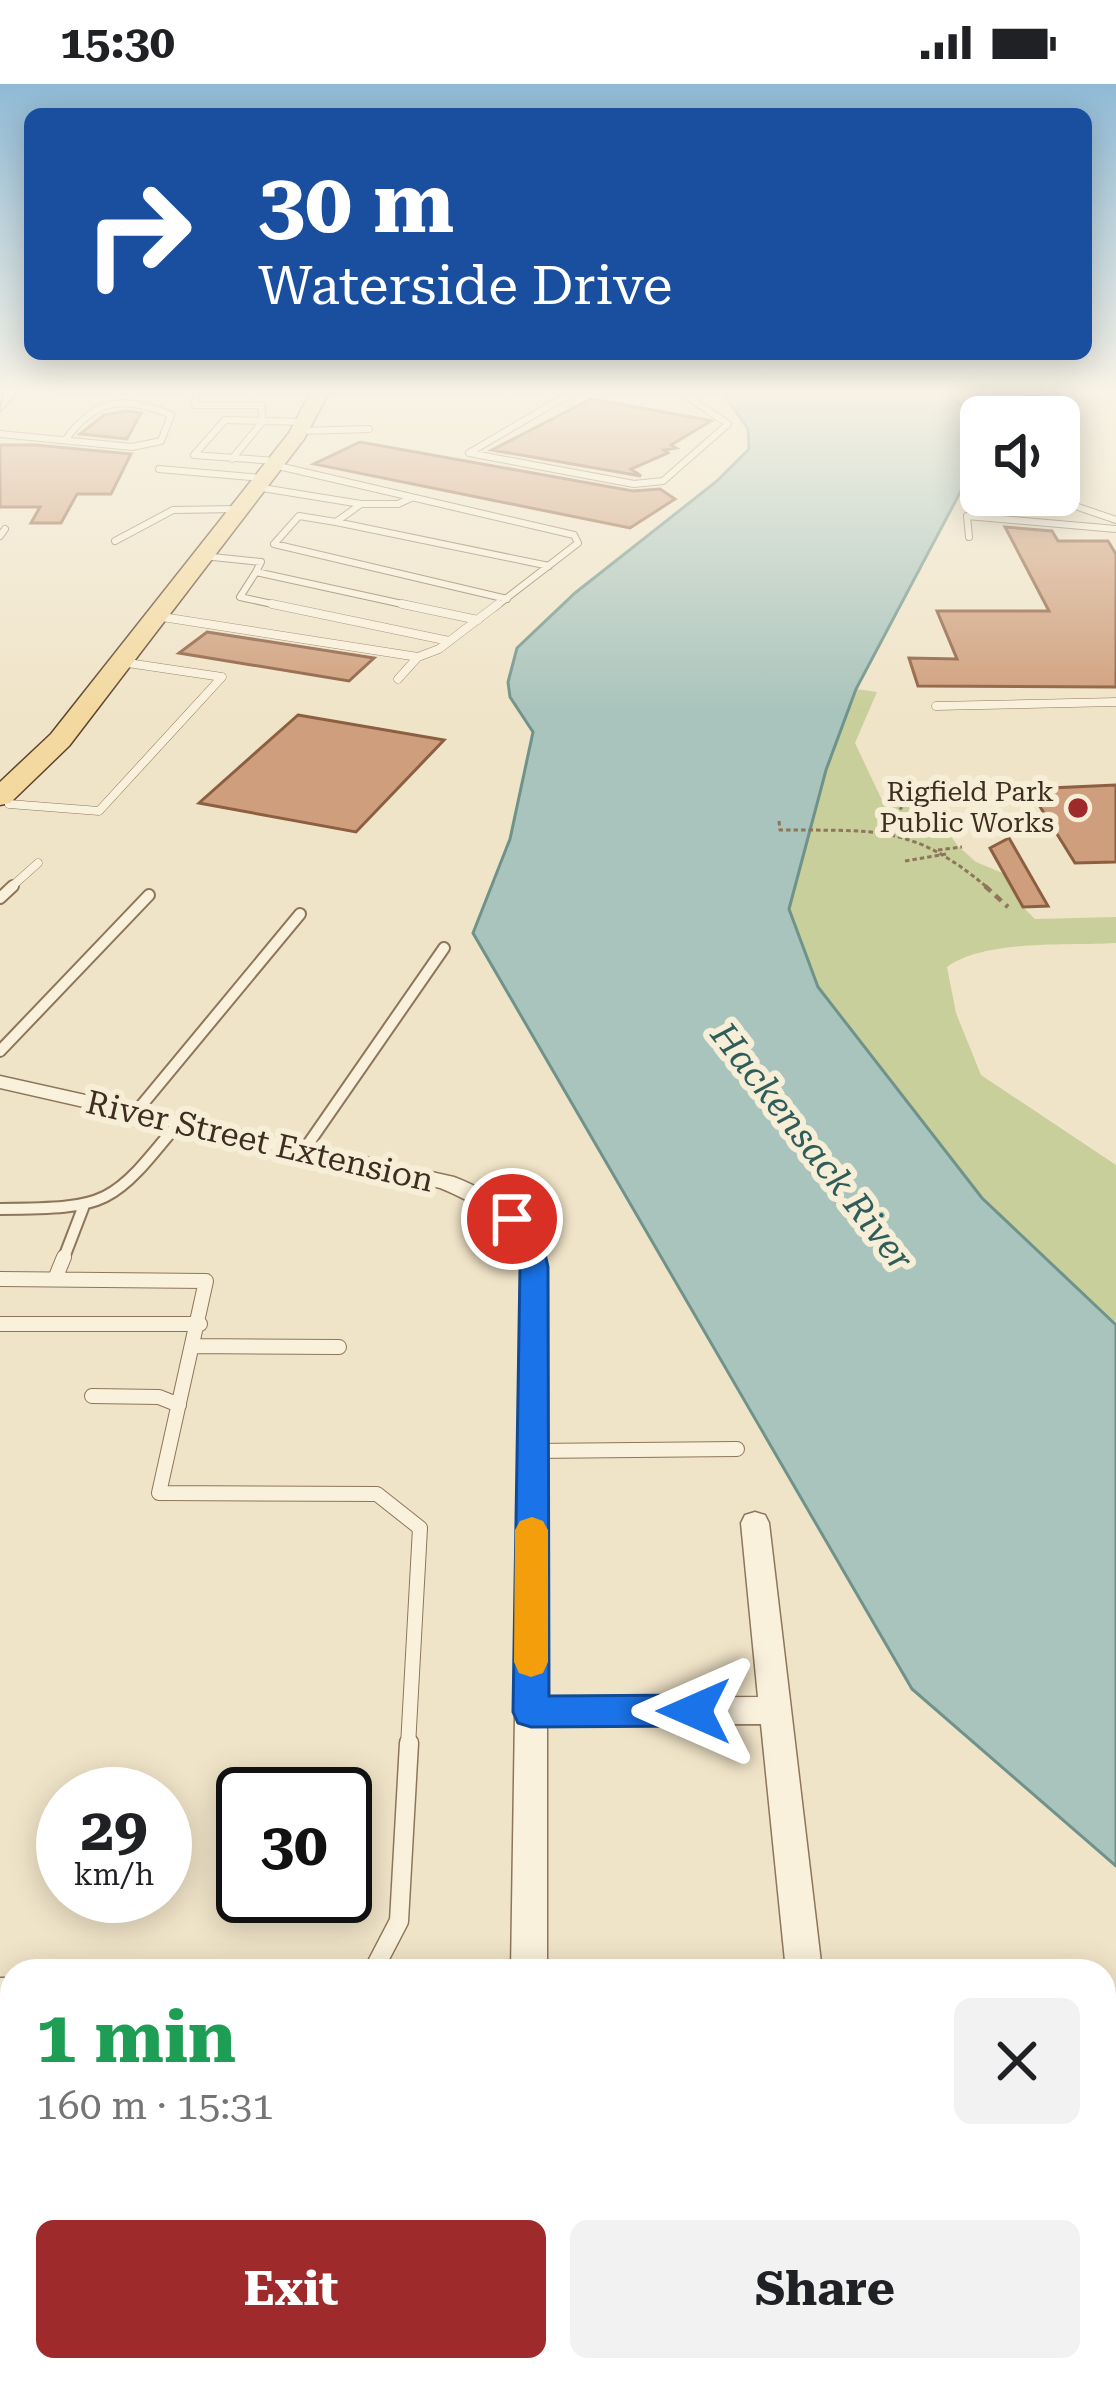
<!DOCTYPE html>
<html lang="en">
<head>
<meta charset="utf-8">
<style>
  body { margin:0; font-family:"Roboto Serif",serif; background:#f2f2f2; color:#202124; height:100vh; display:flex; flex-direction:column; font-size:45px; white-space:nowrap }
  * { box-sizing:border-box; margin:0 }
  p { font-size:39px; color:#757577 }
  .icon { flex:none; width:66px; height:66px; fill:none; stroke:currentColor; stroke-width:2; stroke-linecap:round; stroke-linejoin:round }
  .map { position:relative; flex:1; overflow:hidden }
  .panel { position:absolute; left:0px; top:1875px; width:1116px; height:423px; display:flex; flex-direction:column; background:#fff; border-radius:36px 36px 0 0; box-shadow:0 6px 30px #0003 }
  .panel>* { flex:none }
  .top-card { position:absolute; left:24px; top:24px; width:1068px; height:252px; border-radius:18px; box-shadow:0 6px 30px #0003; background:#1a4fa0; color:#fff; overflow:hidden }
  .fabs { position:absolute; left:960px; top:312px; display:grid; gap:24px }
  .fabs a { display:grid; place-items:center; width:120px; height:120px; border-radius:18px; background:#fff; box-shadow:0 6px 30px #0003; font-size:60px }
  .speed { position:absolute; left:36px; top:1683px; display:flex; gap:24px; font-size:60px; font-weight:700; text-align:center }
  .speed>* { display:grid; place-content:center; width:156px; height:156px; border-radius:50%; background:#fff; box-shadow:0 6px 30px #0003; line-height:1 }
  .speed small { font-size:30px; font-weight:400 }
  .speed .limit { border:6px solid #111; border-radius:18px; background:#fff; color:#111 }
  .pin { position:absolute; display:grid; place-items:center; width:102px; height:102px; color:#fff; margin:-51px; border:6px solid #fff; border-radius:50%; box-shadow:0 3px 12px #0007 }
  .me { position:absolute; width:132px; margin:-66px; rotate:270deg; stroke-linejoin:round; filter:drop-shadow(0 0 9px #0008) }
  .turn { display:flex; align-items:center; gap:42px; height:252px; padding:0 36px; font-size:54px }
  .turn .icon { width:156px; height:156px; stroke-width:2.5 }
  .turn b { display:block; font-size:84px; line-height:102px }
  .round { display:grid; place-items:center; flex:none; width:126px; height:126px; border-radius:18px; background:#f2f2f2 }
  .head { display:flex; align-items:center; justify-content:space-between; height:204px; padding:0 36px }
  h1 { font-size:72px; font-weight:700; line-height:90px; color:#1e9e55 }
  .primary-button { display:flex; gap:24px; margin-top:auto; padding:24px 36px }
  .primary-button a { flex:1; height:138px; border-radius:18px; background:#9e2a2b; color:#fff; font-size:48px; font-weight:700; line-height:138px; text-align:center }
  .primary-button a+a { background:#f2f2f2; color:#202124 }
  .status { display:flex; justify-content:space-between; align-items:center; height:84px; padding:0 60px; background:#fff; direction:ltr }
  .status svg { height:33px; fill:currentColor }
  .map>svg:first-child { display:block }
  .green { fill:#c9cf9b }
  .water { fill:#a9c4bc; stroke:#6f938a; stroke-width:3 }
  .building { fill:#cf9f7d; stroke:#8d5f41; stroke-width:3 }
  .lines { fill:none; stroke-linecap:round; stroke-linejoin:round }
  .lane-far4-casing { stroke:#8d765c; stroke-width:8 }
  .lane-far3-casing { stroke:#8d765c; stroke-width:9 }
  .lane-far2-casing { stroke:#8d765c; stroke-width:14 }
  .lane-far1-casing { stroke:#8d765c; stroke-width:16 }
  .lane-casing { stroke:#8d765c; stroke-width:21 }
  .street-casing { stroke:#8d765c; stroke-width:3 }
  .secondary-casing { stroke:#6f573f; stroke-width:3 }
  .primary-casing { stroke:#5b4430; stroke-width:3 }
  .path-far1 { stroke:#8d765c; stroke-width:3; stroke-dasharray:4.5 3; stroke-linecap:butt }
  .path { stroke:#8d765c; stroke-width:4.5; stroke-dasharray:8 6; stroke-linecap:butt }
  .lane-far4 { stroke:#faf1dc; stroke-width:6 }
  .lane-far3 { stroke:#faf1dc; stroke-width:8 }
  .lane-far2 { stroke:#faf1dc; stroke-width:10 }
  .lane-far1 { stroke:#faf1dc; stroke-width:14 }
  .lane { stroke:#faf1dc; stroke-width:18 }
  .street { fill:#faf1dc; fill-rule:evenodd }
  .secondary { fill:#faf1dc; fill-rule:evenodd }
  .primary { fill:#f3d9a0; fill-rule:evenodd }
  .route { fill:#1a73e8; stroke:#114b97; stroke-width:3 }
  .slow { fill:#f59e0b }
  .poi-dot { fill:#9e2a2b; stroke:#f7eed8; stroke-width:4.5 }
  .labels { text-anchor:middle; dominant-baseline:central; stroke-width:12; stroke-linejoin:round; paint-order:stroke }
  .far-poi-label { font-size:27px; fill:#3d2e20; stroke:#f7eed8; text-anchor:end }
  .street-label { font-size:33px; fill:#3d2e20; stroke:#f7eed8 }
  .water-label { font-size:36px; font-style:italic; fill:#2f5d5a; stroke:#f7eed8 }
</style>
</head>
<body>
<div class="status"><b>15:30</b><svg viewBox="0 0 49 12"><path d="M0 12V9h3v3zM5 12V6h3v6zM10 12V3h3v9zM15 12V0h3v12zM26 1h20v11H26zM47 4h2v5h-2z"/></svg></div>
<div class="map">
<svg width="1116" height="2297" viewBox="0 0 1116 2297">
  <rect width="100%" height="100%" fill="#f0e4c8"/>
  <!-- green -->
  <path class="green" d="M856 605 877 608 855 659 881 714 922 713 958 762 976 778 1005 790 1023 823 1035 835 1116 833V859C1069 862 984 855 947 883L956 929 981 991 1116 1081V1241L982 1114 818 903 789 825 826 686Z"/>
  <!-- water -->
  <path class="water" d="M721 306H945L981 340V369L856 605 826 686 789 825 818 903 982 1114 1116 1241V1782L912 1605 473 849 510 755 533 648 510 613 508 598 517 564 575 509 717 397 749 365 748 345Z"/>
  <!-- building -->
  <path class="building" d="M1025 305H1055L1073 333H1043Z
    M591 315 708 336 711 337 671 361 676 364 664 366 668 369 631 385 641 392 492 366Z
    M126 327 141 329 127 355 80 350 104 331Z
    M360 358 633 407 660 405 675 415 630 444 314 380Z
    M0 361H36L131 370 111 410H77L61 439H31L40 423H0Z
    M1005 443 1052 447 1058 457H1108L1116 470V603L918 602 909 574 957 575 937 527H1049Z
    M207 548 374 574 349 597 179 569Z
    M298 631 444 656 356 748 199 719Z
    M1116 701V778L1075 779 1029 705Z
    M1009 754 1048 822 1023 823 990 764Z"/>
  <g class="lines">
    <defs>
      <path id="lane-far4" d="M198 306 194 321H261L263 337
        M576 306 469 369 634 400 663 397 728 340 678 306
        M995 306 993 319 1000 333
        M300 347 369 345
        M0 350 132 363 161 357 171 331C125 312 97 313 66 355
        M232 375 263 337
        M276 377 194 371 225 336 305 338
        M274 381 574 451 578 459 495 523
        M159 385 263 394
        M256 403 361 420 336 438 299 432 274 460 507 515
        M1043 411 1116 436
        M361 420H398L411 414
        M336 438 549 482
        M0 452 5 445
        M969 453 967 432 1116 445
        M115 457 173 426 239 425
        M203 472 261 478 256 488 416 523
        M256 488 240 513 286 523"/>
      <path id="lane-far3" d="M272 520 449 557
        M402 520 478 536
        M156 532 418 573 439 565 498 520
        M398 595 418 573
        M936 622 1116 618
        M9 720 99 727 222 593 121 578
        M9 805 38 779"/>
      <path id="lane-far2" d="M0 814 13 802
        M0 967 149 811
        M136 1028 300 830
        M304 1066 444 864
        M0 1125C109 1124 111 1122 179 1038
        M63 1176 83 1124"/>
      <path id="lane-far1" d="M0 1195 206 1197 159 1409 377 1410 420 1444 408 1662
        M55 1195 64 1173
        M0 1240H200
        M194 1262 339 1263
        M92 1312 159 1313 179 1321
        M533 1367 737 1365"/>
      <path id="lane" d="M373 1887 399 1837 409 1659
        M0 1903H12
        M0 2032H12
        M1104 2131 1116 2130
        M0 2164H12
        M318 2297 319 2286"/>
      <path id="street" d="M0 992 454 1093C500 1111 531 1135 546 1183L547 1614 758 1613 741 1439 745 1431 755 1428 765 1431 769 1439 822 1887H786L761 1640 547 1641V1887H511L522 1183C509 1140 480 1120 440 1104L0 1004Z
        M506 2286H548V2297H506Z
        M827 2286H869L871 2297H829Z"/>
      <path id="secondary" d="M5 306H19L0 327Z"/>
      <path id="primary" d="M312 306H330L304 355 69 662 10 719 0 721V698L51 650 289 349Z"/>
    </defs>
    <!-- lane-far4 casing -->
    <use href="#lane-far4" class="lane-far4-casing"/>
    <!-- lane-far3 casing -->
    <use href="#lane-far3" class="lane-far3-casing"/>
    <!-- lane-far2 casing -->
    <use href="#lane-far2" class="lane-far2-casing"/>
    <!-- lane-far1 casing -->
    <use href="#lane-far1" class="lane-far1-casing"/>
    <!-- lane casing -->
    <use href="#lane" class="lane-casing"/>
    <!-- street casing -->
    <use href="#street" class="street-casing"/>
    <!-- secondary casing -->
    <use href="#secondary" class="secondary-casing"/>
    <!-- primary casing -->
    <use href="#primary" class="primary-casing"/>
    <!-- path-far1 -->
    <path class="path-far1" d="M779 737 780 746C874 747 912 739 989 805
      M880 748 902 723
      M938 766 962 763
      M905 777 946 770"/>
    <!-- path -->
    <path class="path" d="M985 802 1008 823"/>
    <!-- lane-far4 -->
    <use href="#lane-far4" class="lane-far4"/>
    <!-- lane-far3 -->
    <use href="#lane-far3" class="lane-far3"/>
    <!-- lane-far2 -->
    <use href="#lane-far2" class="lane-far2"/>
    <!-- lane-far1 -->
    <use href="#lane-far1" class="lane-far1"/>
    <!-- lane -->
    <use href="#lane" class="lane"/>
    <!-- street -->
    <use href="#street" class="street"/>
    <!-- secondary -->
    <use href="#secondary" class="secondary"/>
    <!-- primary -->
    <use href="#primary" class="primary"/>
  </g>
  <!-- sky -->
  <linearGradient id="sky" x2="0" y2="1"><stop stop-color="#8fbad6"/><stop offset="0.49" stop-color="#f8f3e6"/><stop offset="1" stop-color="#f8f3e6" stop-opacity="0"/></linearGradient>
  <rect width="1116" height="627" fill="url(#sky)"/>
  <!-- route -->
  <path class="route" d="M512 1126 521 1128 543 1161 548 1183 549 1612 694 1611 707 1616 712 1627 707 1637 694 1642 531 1643 518 1639 513 1628 520 1183 515 1161 498 1135Z"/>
  <!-- slow -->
  <path class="slow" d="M532 1433 543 1437 548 1446V1578L543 1589 531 1593 519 1589 514 1578 515 1446 520 1437Z"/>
  <!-- markers -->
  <circle class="poi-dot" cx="1078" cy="724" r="12"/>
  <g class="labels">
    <!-- far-poi labels -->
    <g class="far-poi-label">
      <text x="1054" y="708">Rigfield Park<tspan x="1054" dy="31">Public Works</tspan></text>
    </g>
    <!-- street labels -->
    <g class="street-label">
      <text transform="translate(260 1057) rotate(13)">River Street Extension</text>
    </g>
    <!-- water labels -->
    <g class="water-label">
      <text transform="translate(812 1063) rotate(52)">Hackensack River</text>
    </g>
  </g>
</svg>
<div class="fabs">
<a><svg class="icon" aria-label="sound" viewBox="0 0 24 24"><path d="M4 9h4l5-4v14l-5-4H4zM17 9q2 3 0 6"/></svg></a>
</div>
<div class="speed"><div>29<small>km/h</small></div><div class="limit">30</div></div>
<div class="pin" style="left:512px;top:1135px;background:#d93025"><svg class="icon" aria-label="arrive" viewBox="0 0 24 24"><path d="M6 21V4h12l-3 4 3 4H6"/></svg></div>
<svg class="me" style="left:694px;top:1627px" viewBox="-20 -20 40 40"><path d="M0-17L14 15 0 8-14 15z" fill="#1a73e8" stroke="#fff" stroke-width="4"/></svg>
<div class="top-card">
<div class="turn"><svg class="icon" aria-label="right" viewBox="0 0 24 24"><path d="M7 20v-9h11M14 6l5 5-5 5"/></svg><div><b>30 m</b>Waterside Drive</div></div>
</div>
<section class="panel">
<div class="head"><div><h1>1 min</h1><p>160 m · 15:31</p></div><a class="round"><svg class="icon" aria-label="close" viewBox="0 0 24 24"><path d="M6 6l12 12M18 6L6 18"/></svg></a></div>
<div class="primary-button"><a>Exit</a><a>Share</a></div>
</section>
</div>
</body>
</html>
